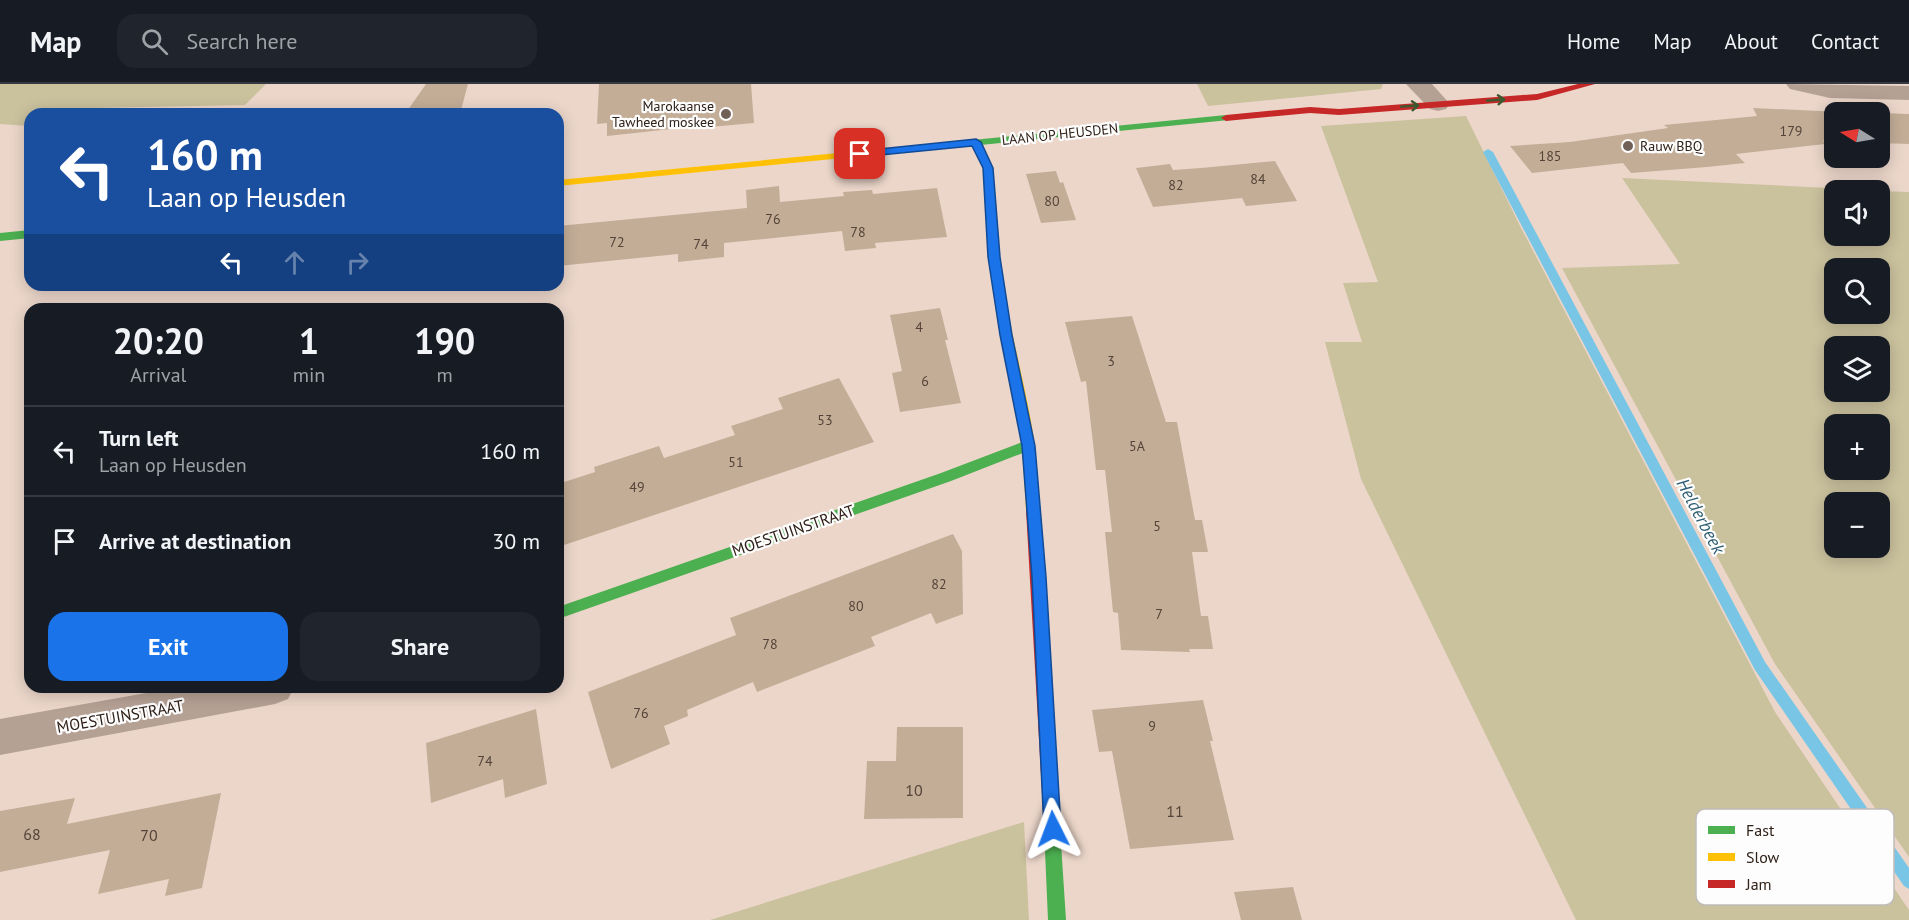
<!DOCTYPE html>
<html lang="en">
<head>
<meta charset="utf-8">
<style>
  body { margin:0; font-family:"PT Sans",sans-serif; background:#20242c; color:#f1f3f6; height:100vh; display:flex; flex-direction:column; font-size:22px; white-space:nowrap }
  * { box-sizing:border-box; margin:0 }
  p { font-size:20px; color:#9ea1a6 }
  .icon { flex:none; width:33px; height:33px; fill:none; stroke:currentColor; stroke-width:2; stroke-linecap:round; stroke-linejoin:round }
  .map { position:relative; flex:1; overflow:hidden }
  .side { position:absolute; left:24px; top:219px; width:540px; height:390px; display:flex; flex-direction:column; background:#171b24; border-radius:18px; box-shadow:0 3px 15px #0003 }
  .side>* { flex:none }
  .guide { position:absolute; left:24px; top:24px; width:540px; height:183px; border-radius:18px; box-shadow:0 3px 15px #0003; background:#1a4fa0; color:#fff; overflow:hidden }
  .needle { width:39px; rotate:281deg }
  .buttons { position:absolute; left:1824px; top:18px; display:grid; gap:12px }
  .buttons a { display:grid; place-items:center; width:66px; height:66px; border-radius:12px; background:#171b24; box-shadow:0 3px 15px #0003; font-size:30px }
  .pin { position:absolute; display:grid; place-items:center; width:51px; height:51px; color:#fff; margin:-26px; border-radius:12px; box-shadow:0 3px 9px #0006 }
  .me { position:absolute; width:66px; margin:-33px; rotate:357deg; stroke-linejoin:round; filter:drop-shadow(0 0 4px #0008) }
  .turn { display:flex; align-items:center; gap:21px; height:126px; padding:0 24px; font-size:27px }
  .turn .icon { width:78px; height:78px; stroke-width:2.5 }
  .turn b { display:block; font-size:42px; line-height:51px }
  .lanes { display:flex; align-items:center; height:57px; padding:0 24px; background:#0003; justify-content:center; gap:30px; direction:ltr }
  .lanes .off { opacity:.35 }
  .eta { display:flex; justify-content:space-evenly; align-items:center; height:102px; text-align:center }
  .eta b { font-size:36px; font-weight:700; line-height:42px }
  .cta { display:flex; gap:12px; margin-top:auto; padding:12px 24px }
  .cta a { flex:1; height:69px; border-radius:18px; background:#1a73e8; color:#fff; font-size:24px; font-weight:700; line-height:69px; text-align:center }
  .cta a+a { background:#20242c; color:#f1f3f6 }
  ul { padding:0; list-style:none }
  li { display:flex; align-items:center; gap:18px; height:90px; padding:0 24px; border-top:2px solid #363941 }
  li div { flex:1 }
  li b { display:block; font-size:22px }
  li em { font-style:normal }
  header { display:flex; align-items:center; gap:36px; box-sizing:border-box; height:84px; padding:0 30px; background:#171b24; border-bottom:2px solid #363941 }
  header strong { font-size:28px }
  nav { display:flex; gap:33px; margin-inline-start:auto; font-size:21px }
  .search { width:420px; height:54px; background:#20242c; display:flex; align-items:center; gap:15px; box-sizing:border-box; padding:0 21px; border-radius:18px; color:#9ea1a6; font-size:22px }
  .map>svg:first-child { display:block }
  .green { fill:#cac19d; fill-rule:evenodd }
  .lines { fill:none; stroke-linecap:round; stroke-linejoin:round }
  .stream { fill:#79c5e5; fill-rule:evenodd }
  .building { fill:#c3ad97 }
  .street { fill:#b5a094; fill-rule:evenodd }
  .fast { fill:#4caf50; fill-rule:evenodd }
  .slow { fill:#ffc107; fill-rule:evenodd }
  .jam { fill:#c62828; fill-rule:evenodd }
  .oneway { stroke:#3b592e }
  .route { fill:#1a73e8; stroke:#114b97; stroke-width:1.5 }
  .poi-dot { fill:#716056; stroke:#fdfdfd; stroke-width:2 }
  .labels { text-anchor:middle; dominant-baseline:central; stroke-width:4.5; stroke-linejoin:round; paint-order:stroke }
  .far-poi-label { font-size:14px; fill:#2f2018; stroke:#fdfdfd; text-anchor:end }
  .number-label { font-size:14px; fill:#544338 }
  .far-street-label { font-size:14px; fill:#2f2018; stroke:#fdfdfd }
  .street-label { font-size:16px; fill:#2f2018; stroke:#fdfdfd }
  .near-number-label { font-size:16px; fill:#544338 }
  .water-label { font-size:18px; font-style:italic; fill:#2e5d72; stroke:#fdfdfd }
  .key { fill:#fdfdfd; stroke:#bfbbb8; stroke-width:1.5 }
  .key-label { font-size:16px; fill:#2f2018 }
</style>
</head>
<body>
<header>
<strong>Map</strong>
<div class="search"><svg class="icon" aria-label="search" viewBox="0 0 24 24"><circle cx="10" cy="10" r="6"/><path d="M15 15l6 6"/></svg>Search here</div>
<nav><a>Home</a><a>Map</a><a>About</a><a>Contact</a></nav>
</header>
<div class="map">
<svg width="1909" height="836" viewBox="0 0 1909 836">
  <rect width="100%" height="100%" fill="#ecd6ca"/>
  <!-- green -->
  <path class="green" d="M0 0H266L245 21 45 25 40 30H30V40L28 42 0 40Z
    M1197 0H1383L1381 5 1208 22Z
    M1466 32 1519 140 1775 628 1909 826V836H1576L1361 395 1325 258H1362L1343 199 1378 198 1321 42Z
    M1622 94 1871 106H1834V152H1880V107L1909 108V773L1775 580 1562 184 1680 180ZM1880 184V230H1834V184ZM1880 262V308H1834V262ZM1880 340V386H1834V340ZM1834 418H1880V464H1834Z
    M1024 738 1029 836H710Z"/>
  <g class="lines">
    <!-- stream -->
    <path class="stream" d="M1488 65 1493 68 1765 578 1909 784V805L1904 802 1755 586 1483 68Z"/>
  </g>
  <!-- building -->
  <path class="building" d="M426 0H468L460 30H405Z
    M599 0H751L754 39 699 44V42L607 52V39L597 40Z
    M1753 24 1842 28H1834V57L1823 56 1825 60 1736 70 1745 79 1707 83 1631 89 1623 79 1532 89 1510 62 1570 58 1668 44 1664 41 1757 32Z
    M1880 29 1909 30V60L1880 59Z
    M1275 77 1297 117 1246 122 1242 114 1153 123 1136 84 1170 80 1173 86 1201 84Z
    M1056 87 1060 99 1063 98 1076 136 1041 139 1026 90Z
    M779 102 780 118 844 112 843 108 872 106 873 110 937 104 947 153 875 159 876 164 845 167 842 147 724 159V173L678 178V170L558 182V142L747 124 746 106Z
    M940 224 948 256H945L961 319 900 328 892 289 902 287 890 231Z
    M1132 232 1166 338H1177L1195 436H1202L1208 468H1192L1201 532H1208L1213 565H1189L1190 568 1121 566 1118 529 1113 528 1105 448H1112L1105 386H1096L1086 297 1081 298 1065 238Z
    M839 294 874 358 558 463V400L595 388 594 383 659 362 664 374 735 351 731 342 783 325 778 314Z
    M953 450 962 467 963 530 936 540 931 529 871 553 875 562 757 608 753 598 687 626 688 632 664 642 670 660 611 685 588 608 736 551 730 534Z
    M1203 616 1213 657H1210L1234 756 1130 765 1112 667 1099 668 1092 626Z
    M536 625 547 700 505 714 503 695 431 719 426 659Z
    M897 643H963V734L864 735 867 677H896Z
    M221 709 202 804 165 812 169 795 98 810 110 766 0 788V727L75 714 67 740Z
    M1293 803 1302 836H1241L1234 808Z"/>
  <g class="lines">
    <!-- street -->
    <path class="street" d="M1406 0H1432L1450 20 1446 25 1438 27 1430 25Z
      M1786 0 1909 2V16L1830 14 1790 5Z
      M180 603H294L288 615 275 620 0 671V635Z"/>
    <!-- fast -->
    <path class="fast" d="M1226 31 1229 32V36L880 71 875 68 880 65Z
      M30 146V154L0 157V149Z
      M1028 356 1034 361 1033 365 951 397 558 535V523L941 389Z
      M1052 736 1058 738 1060 744 1066 836H1048L1044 744 1046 738Z"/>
    <!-- slow -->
    <path class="slow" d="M976 56C998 65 997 142 999 164 1004 231 1026 296 1035 362 1037 383 1038 405 1040 426L1038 430H1028L1026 426 1022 361 1000 251 988 173 983 84 971 59Z
      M880 65 884 66V70L558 102V96Z"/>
    <!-- jam -->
    <path class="jam" d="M1578 0H1595L1537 16 1339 31 1310 29 1226 37 1221 34 1226 31 1310 23 1339 25 1537 10Z
      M1033 421 1038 422 1040 426 1060 744 1058 750 1052 752 1046 750 1044 744 1026 426 1028 422Z"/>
  </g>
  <!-- one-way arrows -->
  <defs><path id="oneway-shaft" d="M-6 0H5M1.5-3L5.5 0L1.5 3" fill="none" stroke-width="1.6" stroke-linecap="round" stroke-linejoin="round" transform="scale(1.5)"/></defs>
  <g class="oneway">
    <use href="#oneway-shaft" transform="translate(1496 16) rotate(-4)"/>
    <use href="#oneway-shaft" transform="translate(1410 22) rotate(-4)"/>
  </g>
  <!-- route -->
  <path class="route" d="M976 55 981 58 993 84 1000 173 1012 251 1035 362 1046 493 1061 745 1058 750 1053 753 1047 750 1044 745 1032 493 1022 362 1000 251 988 173 983 84 972 62 860 73 855 70 860 67Z"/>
  <!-- markers -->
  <g class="poi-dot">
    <circle cx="726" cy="30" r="6"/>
    <circle cx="1628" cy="62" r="6"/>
  </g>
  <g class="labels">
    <!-- far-poi labels -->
    <g class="far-poi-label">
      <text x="714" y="22">Marokaanse<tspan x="714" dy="16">Tawheed moskee</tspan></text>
      <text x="1640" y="62" text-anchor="start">Rauw BBQ</text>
    </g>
    <!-- number labels -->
    <g class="number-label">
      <text x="1791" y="47">179</text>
      <text x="1550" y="72">185</text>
      <text x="1258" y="95">84</text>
      <text x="1176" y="101">82</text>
      <text x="1052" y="117">80</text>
      <text x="773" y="135">76</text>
      <text x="858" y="148">78</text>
      <text x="617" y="158">72</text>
      <text x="701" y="160">74</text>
      <text x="919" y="243">4</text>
      <text x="1111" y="277">3</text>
      <text x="925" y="297">6</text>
      <text x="825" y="336">53</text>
      <text x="1137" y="362">5A</text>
      <text x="736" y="378">51</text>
      <text x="637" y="403">49</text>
      <text x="1157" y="442">5</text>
      <text x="939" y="500">82</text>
      <text x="856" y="522">80</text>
      <text x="1159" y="530">7</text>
      <text x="770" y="560">78</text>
      <text x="641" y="629">76</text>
      <text x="1152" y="642">9</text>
      <text x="485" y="677">74</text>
    </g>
    <!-- far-street labels -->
    <g class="far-street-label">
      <text transform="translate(1060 50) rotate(-6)">LAAN OP HEUSDEN</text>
    </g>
    <!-- street labels -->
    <g class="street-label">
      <text transform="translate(793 446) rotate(-19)">MOESTUINSTRAAT</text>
      <text transform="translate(120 632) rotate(-10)">MOESTUINSTRAAT</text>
    </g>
    <!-- near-number labels -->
    <g class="near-number-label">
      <text x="914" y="706">10</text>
      <text x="1175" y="727">11</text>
      <text x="32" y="750">68</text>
      <text x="149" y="751">70</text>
    </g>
    <!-- water labels -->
    <g class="water-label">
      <text transform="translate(1701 432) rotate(62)">Helderbeek</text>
    </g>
  </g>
  <!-- legend -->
  <rect x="1696" y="725" width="198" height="96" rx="9" class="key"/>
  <rect x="1708" y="742" width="27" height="8" fill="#4caf50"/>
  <rect x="1708" y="769" width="27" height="8" fill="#ffc107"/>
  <rect x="1708" y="796" width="27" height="8" fill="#c62828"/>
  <g class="key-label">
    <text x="1746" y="752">Fast</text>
    <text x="1746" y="779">Slow</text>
    <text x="1746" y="806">Jam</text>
  </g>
</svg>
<div class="buttons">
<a><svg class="needle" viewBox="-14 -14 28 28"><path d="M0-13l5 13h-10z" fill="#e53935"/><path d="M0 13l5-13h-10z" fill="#9ea1a6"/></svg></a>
<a><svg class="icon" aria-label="sound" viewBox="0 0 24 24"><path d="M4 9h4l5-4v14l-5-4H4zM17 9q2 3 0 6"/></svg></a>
<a><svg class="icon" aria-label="search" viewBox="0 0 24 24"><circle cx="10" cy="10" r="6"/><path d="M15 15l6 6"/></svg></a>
<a><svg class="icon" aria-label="layers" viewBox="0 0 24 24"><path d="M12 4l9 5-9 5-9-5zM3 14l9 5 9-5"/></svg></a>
<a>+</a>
<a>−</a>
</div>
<div class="pin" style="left:860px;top:70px;background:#d93025"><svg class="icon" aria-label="arrive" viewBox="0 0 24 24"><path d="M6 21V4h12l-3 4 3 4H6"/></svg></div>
<svg class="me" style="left:1053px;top:745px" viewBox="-20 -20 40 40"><path d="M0-17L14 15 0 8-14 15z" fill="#1a73e8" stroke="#fff" stroke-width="4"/></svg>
<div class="guide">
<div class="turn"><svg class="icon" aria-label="left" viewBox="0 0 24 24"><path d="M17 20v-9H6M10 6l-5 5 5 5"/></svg><div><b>160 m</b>Laan op Heusden</div></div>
<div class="lanes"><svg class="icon" aria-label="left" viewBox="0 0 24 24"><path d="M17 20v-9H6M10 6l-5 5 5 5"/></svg><svg class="icon off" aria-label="ahead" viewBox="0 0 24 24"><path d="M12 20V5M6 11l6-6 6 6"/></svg><svg class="icon off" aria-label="right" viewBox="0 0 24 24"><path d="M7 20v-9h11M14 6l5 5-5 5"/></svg></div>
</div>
<section class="side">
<div class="eta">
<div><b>20:20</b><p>Arrival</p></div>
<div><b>1</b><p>min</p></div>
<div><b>190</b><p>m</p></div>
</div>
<ul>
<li><svg class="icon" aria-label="left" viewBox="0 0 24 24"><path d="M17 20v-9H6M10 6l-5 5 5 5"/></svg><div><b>Turn left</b><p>Laan op Heusden</p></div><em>160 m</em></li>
<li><svg class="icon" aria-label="arrive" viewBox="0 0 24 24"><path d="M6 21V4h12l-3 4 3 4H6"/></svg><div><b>Arrive at destination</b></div><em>30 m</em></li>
</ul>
<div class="cta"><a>Exit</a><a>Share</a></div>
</section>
</div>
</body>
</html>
